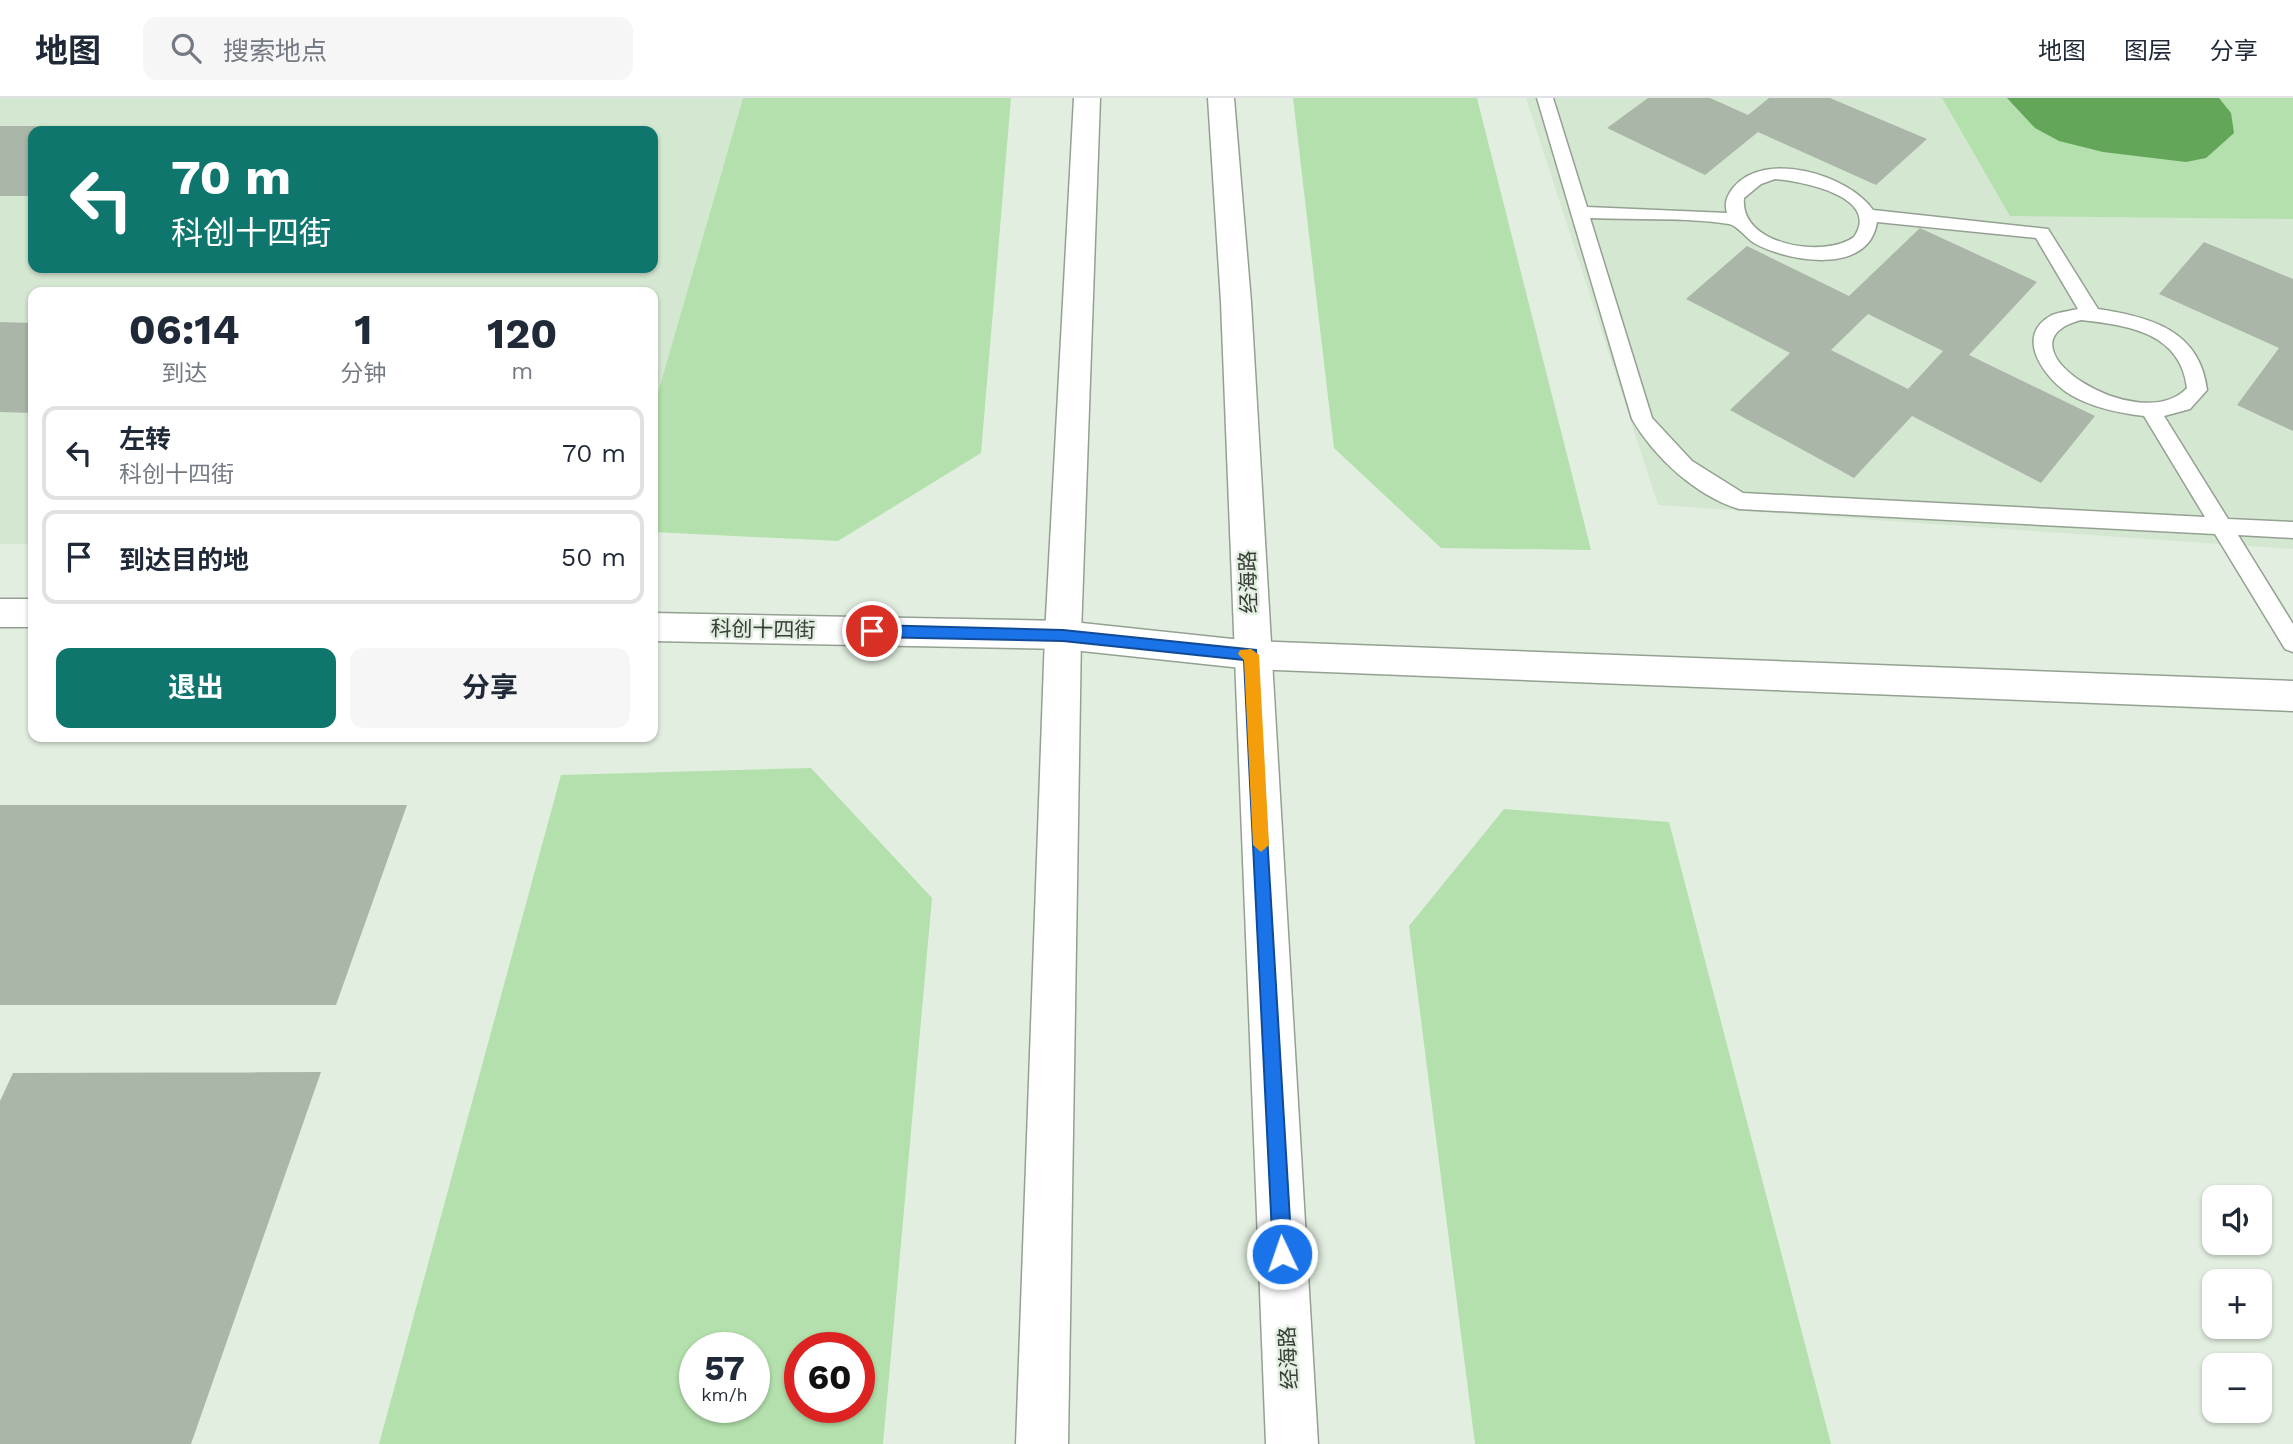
<!DOCTYPE html>
<html lang="zh">
<head>
<meta charset="utf-8">
<style>
  body { margin:0; font-family:"Work Sans","Noto Sans SC",sans-serif; background:#f6f6f7; color:#1f2937; height:100vh; display:flex; flex-direction:column; font-size:26px; white-space:nowrap }
  * { box-sizing:border-box; margin:0 }
  p { font-size:23px; color:#747a83 }
  .icon { flex:none; width:38px; height:38px; fill:none; stroke:currentColor; stroke-width:2; stroke-linecap:round; stroke-linejoin:round }
  .map { position:relative; flex:1; overflow:hidden }
  .sheet { position:absolute; left:28px; top:189px; width:630px; height:455px; display:flex; flex-direction:column; background:#fff; border-radius:14px; box-shadow:0 2px 5px #0004 }
  .sheet>* { flex:none }
  .banner { position:absolute; left:28px; top:28px; width:630px; height:147px; border-radius:14px; box-shadow:0 2px 5px #0004; background:#0f766e; color:#fff; overflow:hidden }
  .fabs { position:absolute; left:2202px; top:1087px; display:grid; gap:14px }
  .fabs a { display:grid; place-items:center; width:70px; height:70px; border-radius:14px; background:#fff; box-shadow:0 2px 5px #0004; font-size:35px }
  .speed { position:absolute; left:679px; top:1234px; display:flex; gap:14px; font-size:35px; font-weight:700; text-align:center }
  .speed>* { display:grid; place-content:center; width:91px; height:91px; border-radius:50%; background:#fff; box-shadow:0 2px 5px #0004; line-height:1 }
  .speed small { font-size:18px; font-weight:400 }
  .speed .limit { border:10px solid #d22; background:#fff; color:#111 }
  .pin { position:absolute; display:grid; place-items:center; width:60px; height:60px; color:#fff; margin:-30px; border:4px solid #fff; border-radius:50%; box-shadow:0 2px 7px #0007 }
  .me { position:absolute; width:77px; margin:-38px; rotate:357deg; stroke-linejoin:round; filter:drop-shadow(0 0 5px #0008) }
  .turn { display:flex; align-items:center; gap:24px; height:147px; padding:0 28px; font-size:32px }
  .turn .icon { width:91px; height:91px; stroke-width:2.5 }
  .turn b { display:block; font-size:49px; line-height:60px }
  .eta { display:flex; justify-content:space-evenly; align-items:center; height:119px; text-align:center }
  .eta b { font-size:42px; font-weight:700; line-height:49px }
  .action { display:flex; gap:14px; margin-top:auto; padding:14px 28px }
  .action a { flex:1; height:80px; border-radius:14px; background:#0f766e; color:#fff; font-size:28px; font-weight:700; line-height:80px; text-align:center }
  .action a+a { background:#f6f6f7; color:#1f2937 }
  ul { padding:0; list-style:none }
  li { display:flex; align-items:center; gap:21px; height:94px; margin:0 14px 10px; padding:0 14px; border:4px solid #e0e1e3; border-radius:14px }
  li div { flex:1 }
  li b { display:block; font-size:26px }
  li em { font-style:normal }
  header { display:flex; align-items:center; gap:42px; box-sizing:border-box; height:98px; padding:0 35px; background:#fff; border-bottom:2px solid #e0e1e3 }
  header strong { font-size:33px }
  nav { display:flex; gap:38px; margin-inline-start:auto; font-size:24px }
  .search { width:490px; height:63px; background:#f6f6f7; display:flex; align-items:center; gap:18px; box-sizing:border-box; padding:0 24px; border-radius:14px; color:#747a83; font-size:26px }
  .map>svg:first-child { display:block }
  .built { fill:#d4e7d1; fill-rule:evenodd }
  .green { fill:#b3e0ac; fill-rule:evenodd }
  .water { fill:#63a559 }
  .building { fill:#aab7a8; fill-rule:evenodd }
  .lines { fill:none; stroke-linecap:round; stroke-linejoin:round }
  .service-casing { stroke:#94a192; stroke-width:3 }
  .tertiary-casing { stroke:#94a192; stroke-width:3 }
  .primary-casing { stroke:#94a192; stroke-width:3 }
  .service { fill:#fff; fill-rule:evenodd }
  .tertiary { fill:#fff; fill-rule:evenodd }
  .primary { fill:#fff; fill-rule:evenodd }
  .route { fill:#1a73e8; stroke:#114b97; stroke-width:2 }
  .slow { fill:#f59e0b }
  .labels { text-anchor:middle; dominant-baseline:central; stroke-width:5; stroke-linejoin:round; paint-order:stroke }
  .street-label { font-size:21px; fill:#373d37; stroke:#e2efe0 }
</style>
</head>
<body>
<header>
<strong>地图</strong>
<div class="search"><svg class="icon" aria-label="search" viewBox="0 0 24 24"><circle cx="10" cy="10" r="6"/><path d="M15 15l6 6"/></svg>搜索地点</div>
<nav><a>地图</a><a>图层</a><a>分享</a></nav>
</header>
<div class="map">
<svg width="2293" height="1346" viewBox="0 0 2293 1346">
  <rect width="100%" height="100%" fill="#e2efe0"/>
  <!-- built -->
  <path class="built" d="M0 0H743L653 312V194H33V446H0ZM33 33H653V170H33Z
    M1526 0H2293V451L1658 407Z"/>
  <!-- green -->
  <path class="green" d="M743 0H1011L981 355 838 443 653 434V312Z
    M1293 0H1477L1591 452 1441 450 1334 350Z
    M1942 0H2293V121L2010 118Z
    M811 670 932 800 883 1346H379L561 677ZM695 1250H754V1309H695ZM800 1250H859V1309H800Z
    M1504 711 1669 724 1831 1346H1475L1409 828Z"/>
  <!-- water -->
  <path class="water" d="M2007 0H2219L2231 15 2234 35 2206 60 2186 64 2103 54 2059 43 2035 30Z"/>
  <!-- building -->
  <path class="building" d="M1648 0H1710L1748 17 1769 0H1830L1927 41 1876 87 1758 34 1705 77 1607 30Z
    M0 28H268L264 33H33V98H0Z
    M1920 130 2037 184 1969 257 2095 318 2041 385 1912 318 1854 380 1730 312 1790 255 1686 201 1747 148 1849 198ZM1868 216 1943 253 1908 291 1831 252Z
    M2204 144 2293 181V333L2237 307 2279 250 2159 196Z
    M0 224 33 225V315L0 314Z
    M0 707H407L336 907H0Z
    M321 974 191 1346H0V1003L13 975Z"/>
  <g class="lines">
    <defs>
      <path id="service" d="M1537 0H1553L1587 109 1727 115C1724 105 1727 98 1733 90 1764 51 1849 77 1873 112L2048 131 2098 211C2150 219 2200 232 2207 292L2190 311 2164 318 2228 421 2293 424V440L2238 437 2293 526V554L2285 551 2215 436 1739 411C1696 398 1654 359 1632 321ZM1775 81C1800 83 1882 98 1854 139 1824 161 1739 147 1744 100L1761 86ZM1590 120C1636 122 1684 119 1729 126 1737 127 1746 140 1754 145 1788 164 1869 178 1877 124L2036 140 2078 211C2070 213 2060 214 2052 217 2012 238 2046 282 2071 297 2093 310 2119 315 2144 318L2205 419 1743 395 1692 363 1652 320ZM2081 222C2128 227 2181 235 2187 290 2140 341 1990 246 2081 222Z"/>
      <path id="tertiary" d="M0 501H33V529H0Z
        M653 515 1063 523 1251 543 2293 583V613L1251 571 1063 551 653 543Z"/>
      <path id="primary" d="M1074 0H1100L1081 537 1068 1346H1016L1045 537Z
        M1208 0H1234L1251 204 1318 1346H1266L1221 204Z"/>
    </defs>
    <!-- service casing -->
    <use href="#service" class="service-casing"/>
    <!-- tertiary casing -->
    <use href="#tertiary" class="tertiary-casing"/>
    <!-- primary casing -->
    <use href="#primary" class="primary-casing"/>
    <!-- service -->
    <use href="#service" class="service"/>
    <!-- tertiary -->
    <use href="#tertiary" class="tertiary"/>
    <!-- primary -->
    <use href="#primary" class="primary"/>
  </g>
  <!-- route -->
  <path class="route" d="M872 527 1063 532 1256 552 1292 1156 1289 1163 1282 1165 1275 1163 1273 1156 1244 562 1063 543 872 539 864 533Z"/>
  <!-- slow -->
  <path class="slow" d="M1251 551 1259 557 1269 747 1261 754 1253 747 1244 562 1238 556 1240 552Z"/>
  <g class="labels">
    <!-- street labels -->
    <g class="street-label">
      <text transform="translate(1248 484) rotate(-92)">经海路</text>
      <text transform="translate(763 531) rotate(1)">科创十四街</text>
      <text transform="translate(1288 1260) rotate(-93)">经海路</text>
    </g>
  </g>
</svg>
<div class="fabs">
<a><svg class="icon" aria-label="sound" viewBox="0 0 24 24"><path d="M4 9h4l5-4v14l-5-4H4zM17 9q2 3 0 6"/></svg></a>
<a>+</a>
<a>−</a>
</div>
<div class="speed"><div>57<small>km/h</small></div><div class="limit">60</div></div>
<div class="pin" style="left:872px;top:533px;background:#d93025"><svg class="icon" aria-label="arrive" viewBox="0 0 24 24"><path d="M6 21V4h12l-3 4 3 4H6"/></svg></div>
<svg class="me" style="left:1282px;top:1156px" viewBox="-20 -20 40 40"><circle r="17" fill="#1a73e8" stroke="#fff" stroke-width="3"/><path d="M0-11L8 9 0 5-8 9z" fill="#fff"/></svg>
<div class="banner">
<div class="turn"><svg class="icon" aria-label="left" viewBox="0 0 24 24"><path d="M17 20v-9H6M10 6l-5 5 5 5"/></svg><div><b>70 m</b>科创十四街</div></div>
</div>
<section class="sheet">
<div class="eta">
<div><b>06:14</b><p>到达</p></div>
<div><b>1</b><p>分钟</p></div>
<div><b>120</b><p>m</p></div>
</div>
<ul>
<li><svg class="icon" aria-label="left" viewBox="0 0 24 24"><path d="M17 20v-9H6M10 6l-5 5 5 5"/></svg><div><b>左转</b><p>科创十四街</p></div><em>70 m</em></li>
<li><svg class="icon" aria-label="arrive" viewBox="0 0 24 24"><path d="M6 21V4h12l-3 4 3 4H6"/></svg><div><b>到达目的地</b></div><em>50 m</em></li>
</ul>
<div class="action"><a>退出</a><a>分享</a></div>
</section>
</div>
</body>
</html>
